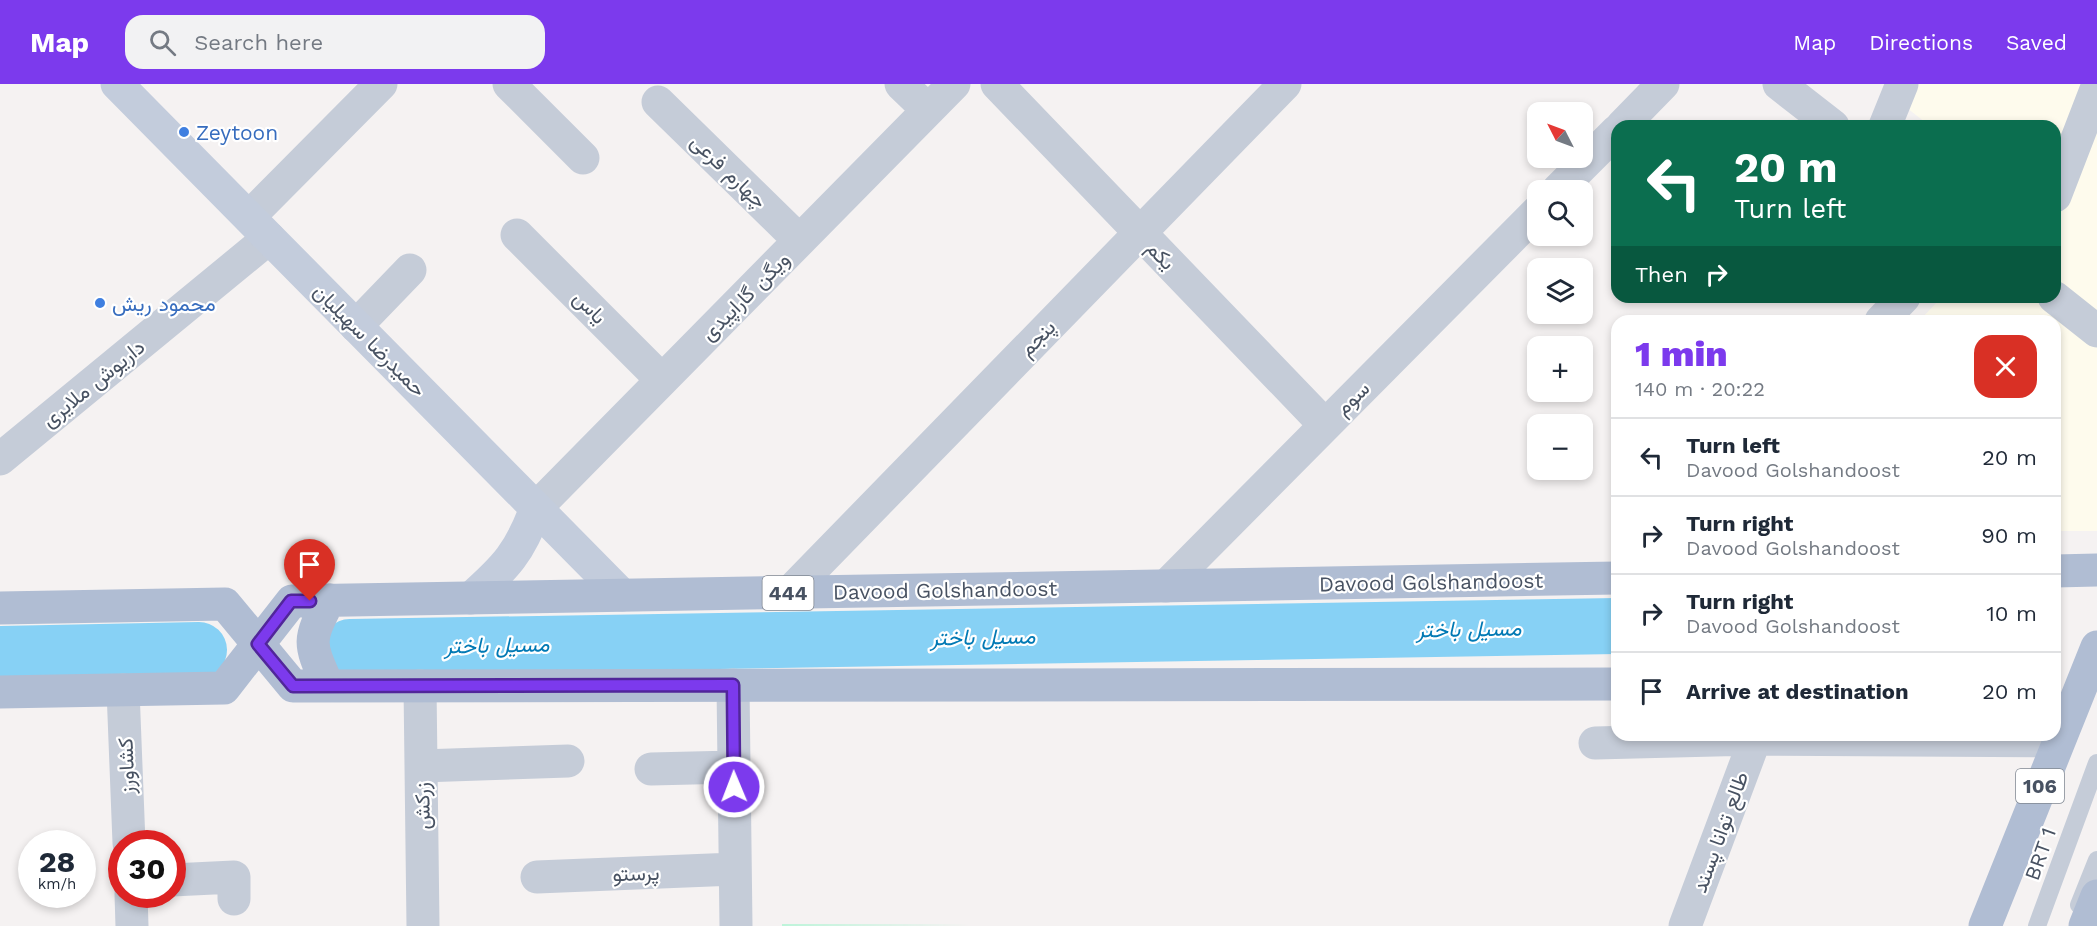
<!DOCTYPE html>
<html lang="en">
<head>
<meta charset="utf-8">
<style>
  body { margin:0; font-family:"Work Sans",Vazirmatn,sans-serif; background:#f2f2f3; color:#1f2937; height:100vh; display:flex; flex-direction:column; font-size:22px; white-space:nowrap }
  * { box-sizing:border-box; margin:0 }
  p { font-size:20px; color:#747a83 }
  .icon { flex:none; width:33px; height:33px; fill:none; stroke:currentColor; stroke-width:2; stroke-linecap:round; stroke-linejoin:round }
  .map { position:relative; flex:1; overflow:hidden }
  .drawer { position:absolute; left:1611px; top:231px; width:450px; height:426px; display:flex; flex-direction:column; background:#fff; border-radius:18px; box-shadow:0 3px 9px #0003 }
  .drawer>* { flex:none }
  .guide { position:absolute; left:1611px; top:36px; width:450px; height:183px; border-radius:18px; box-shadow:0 3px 9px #0003; background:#0b6e4f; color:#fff; overflow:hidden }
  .needle { width:39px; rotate:312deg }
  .tools { position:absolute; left:1527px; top:18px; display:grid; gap:12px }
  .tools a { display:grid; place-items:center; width:66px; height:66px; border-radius:12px; background:#fff; box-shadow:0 3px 9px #0003; font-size:30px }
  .speed { position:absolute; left:18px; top:746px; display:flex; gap:12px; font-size:30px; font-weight:700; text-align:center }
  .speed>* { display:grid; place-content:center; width:78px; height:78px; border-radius:50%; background:#fff; box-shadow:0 3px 9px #0003; line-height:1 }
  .speed small { font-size:15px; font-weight:400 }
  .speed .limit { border:9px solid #d22; background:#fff; color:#111 }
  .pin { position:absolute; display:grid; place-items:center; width:51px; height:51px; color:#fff; margin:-62px -26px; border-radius:50% 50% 50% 0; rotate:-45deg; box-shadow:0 0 6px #0007 }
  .pin .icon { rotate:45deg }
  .me { position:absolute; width:66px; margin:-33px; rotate:359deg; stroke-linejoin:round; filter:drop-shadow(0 0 4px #0008) }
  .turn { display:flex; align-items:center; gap:21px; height:126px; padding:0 24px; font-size:27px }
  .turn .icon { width:78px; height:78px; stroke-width:2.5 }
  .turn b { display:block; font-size:42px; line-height:51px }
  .then { display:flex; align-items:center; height:57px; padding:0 24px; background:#0003; gap:12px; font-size:22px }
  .round { display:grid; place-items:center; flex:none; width:63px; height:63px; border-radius:18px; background:#f2f2f3 }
  .overview { display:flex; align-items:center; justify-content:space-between; height:102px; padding:0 24px }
  h1 { font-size:36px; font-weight:800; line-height:45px; color:#7c3aed }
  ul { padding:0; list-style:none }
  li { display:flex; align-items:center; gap:18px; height:78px; padding:0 24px; border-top:2px solid #e0e1e3 }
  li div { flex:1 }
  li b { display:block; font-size:22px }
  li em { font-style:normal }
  header { display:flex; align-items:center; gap:36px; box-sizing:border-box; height:84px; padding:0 30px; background:#7c3aed; color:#fff }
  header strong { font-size:28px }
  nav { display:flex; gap:33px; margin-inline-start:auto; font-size:21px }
  .search { width:420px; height:54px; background:#f2f2f3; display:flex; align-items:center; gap:15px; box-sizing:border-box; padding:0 21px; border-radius:18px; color:#747a83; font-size:22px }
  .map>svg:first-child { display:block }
  .commercial { fill:#fefbed }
  .green { fill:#bef4da }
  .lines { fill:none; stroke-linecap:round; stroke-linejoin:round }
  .river { stroke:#87d1f5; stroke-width:56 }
  .service { stroke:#c5ccd8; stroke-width:18 }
  .minor { stroke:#c5ccd8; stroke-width:33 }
  .secondary { stroke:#c3ccdc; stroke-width:33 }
  .primary { stroke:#b0bdd3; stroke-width:33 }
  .route-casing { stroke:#51269a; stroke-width:15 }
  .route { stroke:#7c3aed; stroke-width:10 }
  .shop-dot { fill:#3f7fe0; stroke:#fff; stroke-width:2 }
  .labels { text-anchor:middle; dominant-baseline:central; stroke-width:4.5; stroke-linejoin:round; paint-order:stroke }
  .shield { fill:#fff; stroke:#7f8691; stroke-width:1.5 }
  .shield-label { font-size:20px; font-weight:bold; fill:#485262 }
  .shop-label { font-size:21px; fill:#366cbe; stroke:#fff; text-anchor:start }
  .street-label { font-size:21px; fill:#485262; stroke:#fff }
  .water-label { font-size:22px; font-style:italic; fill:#0179b4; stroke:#fff }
</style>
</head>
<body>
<header>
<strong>Map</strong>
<div class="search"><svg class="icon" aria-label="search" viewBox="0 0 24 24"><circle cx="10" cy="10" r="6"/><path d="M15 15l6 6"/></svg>Search here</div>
<nav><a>Map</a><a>Directions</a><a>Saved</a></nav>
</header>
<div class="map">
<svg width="2097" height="842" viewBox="0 0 2097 842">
  <rect width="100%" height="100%" fill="#f5f2f2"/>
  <!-- commercial -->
  <path class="commercial" d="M1917 0H2097V447H2055V237H1919L1942 213H2055V42H1930L1907 24Z"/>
  <!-- green -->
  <path class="green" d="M782 840 970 841 782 842Z"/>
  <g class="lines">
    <!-- river -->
    <path class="river" d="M350 563 1617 542
      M0 570 199 566"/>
    <!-- service -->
    <path class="service" d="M2079 821 2097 776
      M2037 842 2097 679"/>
    <!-- minor -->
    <path class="minor" d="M509 0 583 74
      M901 0 928 26
      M997 0 1325 341
      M1779 0 1833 42
      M658 18 799 156
      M1622 42 1663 0
      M1885 42 1902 0
      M1558 106 1617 47
      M2055 112 2097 3
      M249 133 381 0
      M517 151 662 296
      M2054 213 2097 247
      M1881 237 1904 213
      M356 242 410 186
      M0 375 269 154
      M536 424 954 0
      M1166 502 1538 127
      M789 509 1285 0
      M733 601 736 842
      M420 602 423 842
      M123 606 129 759
      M1595 659 1755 655 2058 657
      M421 682 568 677
      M651 685 734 683
      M537 793 735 785
      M172 796 234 793V815
      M131 810 132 842
      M1685 842 1755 655"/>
    <!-- secondary -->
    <path class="secondary" d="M117 0 622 511
      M471 514C506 483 520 468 536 424"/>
    <!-- primary -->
    <path class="primary" d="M2055 487 2097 486
      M0 524 225 520 293 602 1617 600
      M328 602C309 559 307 558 329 516
      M0 608 224 604 292 517 1617 494
      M1985 842 2097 563
      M2085 842 2097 812"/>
  </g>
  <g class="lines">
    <defs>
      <path id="route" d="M310 517H291L258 560 293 602 733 601 734 703"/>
    </defs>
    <!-- route casing -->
    <use href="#route" class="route-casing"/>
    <!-- route -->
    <use href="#route" class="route"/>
  </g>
  <!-- markers -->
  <g class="shop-dot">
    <circle cx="184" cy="48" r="6"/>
    <circle cx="100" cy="219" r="6"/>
  </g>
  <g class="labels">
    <!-- shield labels -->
    <g class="shield">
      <rect x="762.5" y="492" width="51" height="34" rx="4.5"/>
      <rect x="2016" y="685" width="48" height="34" rx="4.5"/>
    </g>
    <g class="shield-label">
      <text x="788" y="509">444</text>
      <text x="2040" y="702">106</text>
    </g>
    <!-- shop labels -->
    <g class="shop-label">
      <text x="196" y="48">Zeytoon</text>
      <text x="112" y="219">محمود ریش</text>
    </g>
    <!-- street labels -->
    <g class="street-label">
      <text transform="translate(729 87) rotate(44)">چهارم فرعی</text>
      <text transform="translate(1161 171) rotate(46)">یکم</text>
      <text transform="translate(745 212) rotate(-45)">ویگن گاراپیدی</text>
      <text transform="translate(590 223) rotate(45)">یاس</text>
      <text transform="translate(1037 254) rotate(-46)">پنجم</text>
      <text transform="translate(370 256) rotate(45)">حمیدرضا سهیلیان</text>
      <text transform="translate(93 299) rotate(-39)">داریوش ملایری</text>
      <text transform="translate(1352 314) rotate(-45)">سوم</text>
      <text transform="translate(1431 498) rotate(-1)">Davood Golshandoost</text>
      <text transform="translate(945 506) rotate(-1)">Davood Golshandoost</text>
      <text transform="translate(126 682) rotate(-92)">کشاورز</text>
      <text transform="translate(422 722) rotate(-91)">زرکش</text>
      <text transform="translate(1720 748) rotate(-70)">طالع توانا پسند</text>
      <text transform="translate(2040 770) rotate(-70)">BRT 1</text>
      <text transform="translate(636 789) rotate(-2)">پرستو</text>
    </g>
    <!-- water labels -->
    <g class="water-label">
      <text transform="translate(1469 545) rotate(-1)">مسیل باختر</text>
      <text transform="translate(983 553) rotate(-1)">مسیل باختر</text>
      <text transform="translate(497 561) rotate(-1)">مسیل باختر</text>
    </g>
  </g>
</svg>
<div class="tools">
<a><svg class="needle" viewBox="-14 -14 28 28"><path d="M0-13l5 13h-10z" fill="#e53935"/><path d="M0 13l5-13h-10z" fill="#747a83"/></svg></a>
<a><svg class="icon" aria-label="search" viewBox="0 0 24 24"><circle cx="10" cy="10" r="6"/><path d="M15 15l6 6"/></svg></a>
<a><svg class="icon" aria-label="layers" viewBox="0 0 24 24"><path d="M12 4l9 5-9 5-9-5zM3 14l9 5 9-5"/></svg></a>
<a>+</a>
<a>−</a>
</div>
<div class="speed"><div>28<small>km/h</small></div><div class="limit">30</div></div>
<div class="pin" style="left:310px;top:517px;background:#d93025"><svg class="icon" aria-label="arrive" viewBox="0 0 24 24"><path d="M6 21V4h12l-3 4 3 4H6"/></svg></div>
<svg class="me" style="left:734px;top:703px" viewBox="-20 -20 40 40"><circle r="17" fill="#7c3aed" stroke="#fff" stroke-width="3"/><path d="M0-11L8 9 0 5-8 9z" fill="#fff"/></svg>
<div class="guide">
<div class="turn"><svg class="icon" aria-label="left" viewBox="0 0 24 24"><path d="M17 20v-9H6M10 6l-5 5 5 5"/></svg><div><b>20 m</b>Turn left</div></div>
<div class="then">Then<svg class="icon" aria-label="right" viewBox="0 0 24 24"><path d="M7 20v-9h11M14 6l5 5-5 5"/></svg></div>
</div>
<section class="drawer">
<div class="overview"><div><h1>1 min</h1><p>140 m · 20:22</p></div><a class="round" style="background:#d93025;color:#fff"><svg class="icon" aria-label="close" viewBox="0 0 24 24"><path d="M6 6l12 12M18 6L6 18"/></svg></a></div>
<ul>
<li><svg class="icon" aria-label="left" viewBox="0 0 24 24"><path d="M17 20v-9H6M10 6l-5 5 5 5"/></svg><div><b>Turn left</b><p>Davood Golshandoost</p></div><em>20 m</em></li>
<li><svg class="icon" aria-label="right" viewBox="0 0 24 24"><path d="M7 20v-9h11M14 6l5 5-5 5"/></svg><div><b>Turn right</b><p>Davood Golshandoost</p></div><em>90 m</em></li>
<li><svg class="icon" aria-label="right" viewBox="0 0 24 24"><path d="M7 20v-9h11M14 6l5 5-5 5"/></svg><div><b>Turn right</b><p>Davood Golshandoost</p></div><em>10 m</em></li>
<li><svg class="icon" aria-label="arrive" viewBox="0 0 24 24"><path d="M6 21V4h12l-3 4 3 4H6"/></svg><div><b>Arrive at destination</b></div><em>20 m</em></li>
</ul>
</section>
</div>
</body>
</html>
